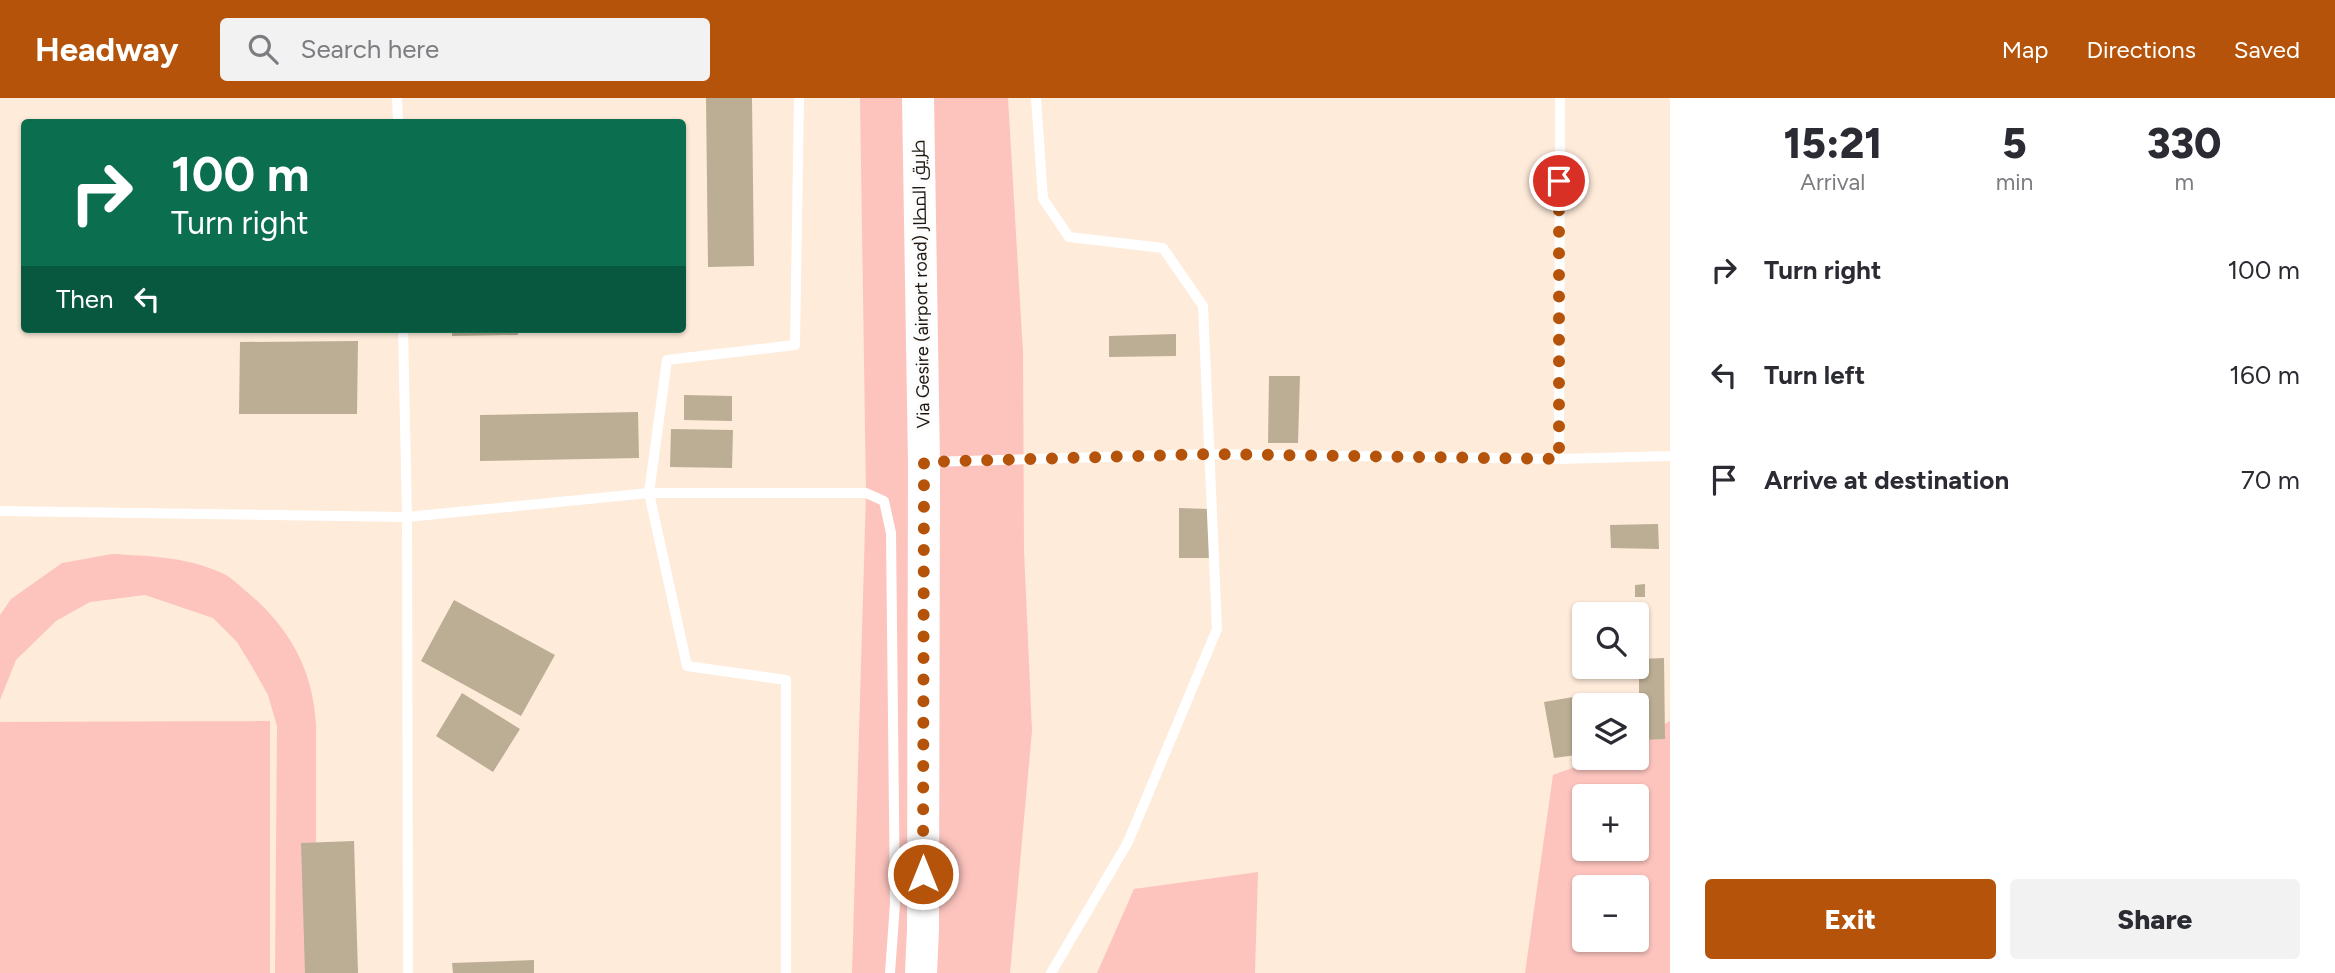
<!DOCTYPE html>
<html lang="en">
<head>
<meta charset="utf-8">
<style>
  body { margin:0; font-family:Figtree,Cairo,sans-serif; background:#f2f2f3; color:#2b2b33; height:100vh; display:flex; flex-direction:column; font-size:26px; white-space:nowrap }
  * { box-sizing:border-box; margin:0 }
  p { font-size:23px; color:#7c7c81 }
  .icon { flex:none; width:38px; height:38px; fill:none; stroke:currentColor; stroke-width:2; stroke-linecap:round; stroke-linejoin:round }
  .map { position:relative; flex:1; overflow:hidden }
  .side { display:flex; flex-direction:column; background:#fff; width:665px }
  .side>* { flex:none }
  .hud { position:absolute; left:21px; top:21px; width:665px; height:214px; border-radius:7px; box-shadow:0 2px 5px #0004; background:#0b6e4f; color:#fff; overflow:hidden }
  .buttons { position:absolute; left:1572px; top:504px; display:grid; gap:14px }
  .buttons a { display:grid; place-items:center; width:77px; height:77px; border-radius:7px; background:#fff; box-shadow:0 2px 5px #0004; font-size:35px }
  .pin { position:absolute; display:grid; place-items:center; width:60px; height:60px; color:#fff; margin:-30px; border:4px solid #fff; border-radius:50%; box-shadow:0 2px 7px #0007 }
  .me { position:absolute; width:77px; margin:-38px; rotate:0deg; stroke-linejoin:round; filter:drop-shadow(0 0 5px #0008) }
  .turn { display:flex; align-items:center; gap:24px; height:147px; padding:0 35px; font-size:32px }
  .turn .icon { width:91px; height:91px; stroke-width:2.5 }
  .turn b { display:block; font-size:49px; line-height:60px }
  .then { display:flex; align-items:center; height:66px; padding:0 35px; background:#0003; gap:14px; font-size:26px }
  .eta { display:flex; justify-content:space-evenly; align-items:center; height:119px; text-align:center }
  .eta b { font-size:42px; font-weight:800; line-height:49px }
  .primary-button { display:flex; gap:14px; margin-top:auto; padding:14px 35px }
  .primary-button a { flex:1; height:80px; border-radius:7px; background:#b45309; color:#fff; font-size:28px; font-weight:800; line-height:80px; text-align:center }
  .primary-button a+a { background:#f2f2f3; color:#2b2b33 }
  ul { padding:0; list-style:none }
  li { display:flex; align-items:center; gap:21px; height:105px; padding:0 35px }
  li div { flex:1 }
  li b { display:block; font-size:26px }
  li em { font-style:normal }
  header { display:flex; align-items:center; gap:42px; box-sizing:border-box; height:98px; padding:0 35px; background:#b45309; color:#fff }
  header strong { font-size:33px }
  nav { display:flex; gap:38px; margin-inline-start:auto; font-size:24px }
  .search { width:490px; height:63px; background:#f2f2f3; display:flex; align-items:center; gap:18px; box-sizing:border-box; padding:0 24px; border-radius:7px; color:#7c7c81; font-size:26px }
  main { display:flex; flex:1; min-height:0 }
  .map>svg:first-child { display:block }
  .green { fill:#fdc4be; fill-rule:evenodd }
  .building { fill:#bcae94 }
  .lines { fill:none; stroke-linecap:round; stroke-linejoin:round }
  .service { stroke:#fff; stroke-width:10 }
  .secondary { stroke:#fff; stroke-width:32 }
  .route { stroke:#b45309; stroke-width:12; stroke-dasharray:0 21.6 }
  .labels { text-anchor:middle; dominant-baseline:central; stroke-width:7; stroke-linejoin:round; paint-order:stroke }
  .street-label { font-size:18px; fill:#1f170f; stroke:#fcfcfc }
</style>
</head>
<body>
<header>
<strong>Headway</strong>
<div class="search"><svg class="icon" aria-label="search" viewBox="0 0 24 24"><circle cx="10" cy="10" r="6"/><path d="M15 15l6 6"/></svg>Search here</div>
<nav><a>Map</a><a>Directions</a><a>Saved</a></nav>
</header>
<main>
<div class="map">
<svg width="1670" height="875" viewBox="0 0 1670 875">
  <rect width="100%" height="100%" fill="#feebda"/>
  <!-- green -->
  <path class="green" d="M860 0H1008L1023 255 1024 452 1032 633 1010 875H852L866 395Z
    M112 456C150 458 187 459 222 475 231 479 240 488 247 494 290 530 313 572 316 627V875H275L277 628 268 597 254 572 237 544 213 520 145 497 90 504 56 523 16 562 0 602V517L11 501 62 465Z
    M270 623V875H0V624Z
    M1670 623V875H1525L1553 677 1600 660H1636V642ZM1584 698H1636V751H1584ZM1584 789H1636V842H1584Z
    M1258 774 1255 875H1097L1134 791Z"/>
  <!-- building -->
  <path class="building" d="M706 0H752L754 168 708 169Z
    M452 231H518V237L452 238Z
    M1176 236V258L1109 259V238Z
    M358 243 357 316H239L240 244Z
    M1269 278H1300L1298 345H1268Z
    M684 297 732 298V323L684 322Z
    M638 314 639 360 480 363V317Z
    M671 331 733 332 732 370 670 369Z
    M1179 410 1209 411V460H1179Z
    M1658 426 1659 451 1611 450 1610 427Z
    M1645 486V499H1635V487Z
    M454 502 555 557 521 618 421 563Z
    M1664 560 1665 641 1639 642V561Z
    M462 595 520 631 493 674 436 638Z
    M1579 598 1584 627V656L1554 660 1544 604Z
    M354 743 358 875H305L301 745Z
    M534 862V875H453L452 865Z"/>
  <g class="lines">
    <!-- service -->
    <path class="service" d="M397 0 398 24
      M1036 0 1043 101 1069 139 1163 150 1203 208 1217 531 1128 744 1051 875
      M403 231 407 419 408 875
      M1559 361 1560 0
      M927 364 1211 356 1559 361 1670 358
      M0 413 407 419 649 395H866L884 403 891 435 895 806 890 875
      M786 875V582L687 568 649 395 667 262 795 247 799 0"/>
    <!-- secondary -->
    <path class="secondary" d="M918 0 924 364 923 831 921 875"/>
  </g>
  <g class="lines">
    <!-- route -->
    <path class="route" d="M923 776 924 364 1210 356 1559 361V83"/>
  </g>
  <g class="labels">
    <!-- street labels -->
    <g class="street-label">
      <text transform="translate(921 186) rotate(-91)">Via Gesire (airport road) طريق المطار</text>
    </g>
  </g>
</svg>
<div class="buttons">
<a><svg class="icon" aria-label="search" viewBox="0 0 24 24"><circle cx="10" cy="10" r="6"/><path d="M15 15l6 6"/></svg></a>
<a><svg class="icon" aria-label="layers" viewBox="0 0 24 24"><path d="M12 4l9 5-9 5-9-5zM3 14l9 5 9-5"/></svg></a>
<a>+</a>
<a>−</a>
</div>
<div class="pin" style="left:1559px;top:83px;background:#d93025"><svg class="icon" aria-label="arrive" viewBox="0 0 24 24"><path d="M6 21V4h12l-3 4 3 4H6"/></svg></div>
<svg class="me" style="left:923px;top:776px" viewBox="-20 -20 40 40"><circle r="17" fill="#b45309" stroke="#fff" stroke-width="3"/><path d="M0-11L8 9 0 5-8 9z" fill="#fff"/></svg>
<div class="hud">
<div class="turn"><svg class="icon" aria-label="right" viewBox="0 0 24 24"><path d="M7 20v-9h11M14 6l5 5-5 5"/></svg><div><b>100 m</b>Turn right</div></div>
<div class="then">Then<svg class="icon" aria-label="left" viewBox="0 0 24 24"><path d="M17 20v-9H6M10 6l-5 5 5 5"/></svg></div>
</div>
</div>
<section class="side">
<div class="eta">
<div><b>15:21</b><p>Arrival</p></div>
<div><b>5</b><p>min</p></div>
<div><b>330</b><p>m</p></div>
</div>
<ul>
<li><svg class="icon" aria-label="right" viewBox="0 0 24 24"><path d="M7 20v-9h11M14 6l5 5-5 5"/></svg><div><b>Turn right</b></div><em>100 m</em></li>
<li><svg class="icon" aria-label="left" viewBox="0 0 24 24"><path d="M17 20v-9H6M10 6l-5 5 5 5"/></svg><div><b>Turn left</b></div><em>160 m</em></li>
<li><svg class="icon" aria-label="arrive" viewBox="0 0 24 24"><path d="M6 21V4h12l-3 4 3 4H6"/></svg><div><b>Arrive at destination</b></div><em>70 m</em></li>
</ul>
<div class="primary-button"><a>Exit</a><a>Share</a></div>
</section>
</main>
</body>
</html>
